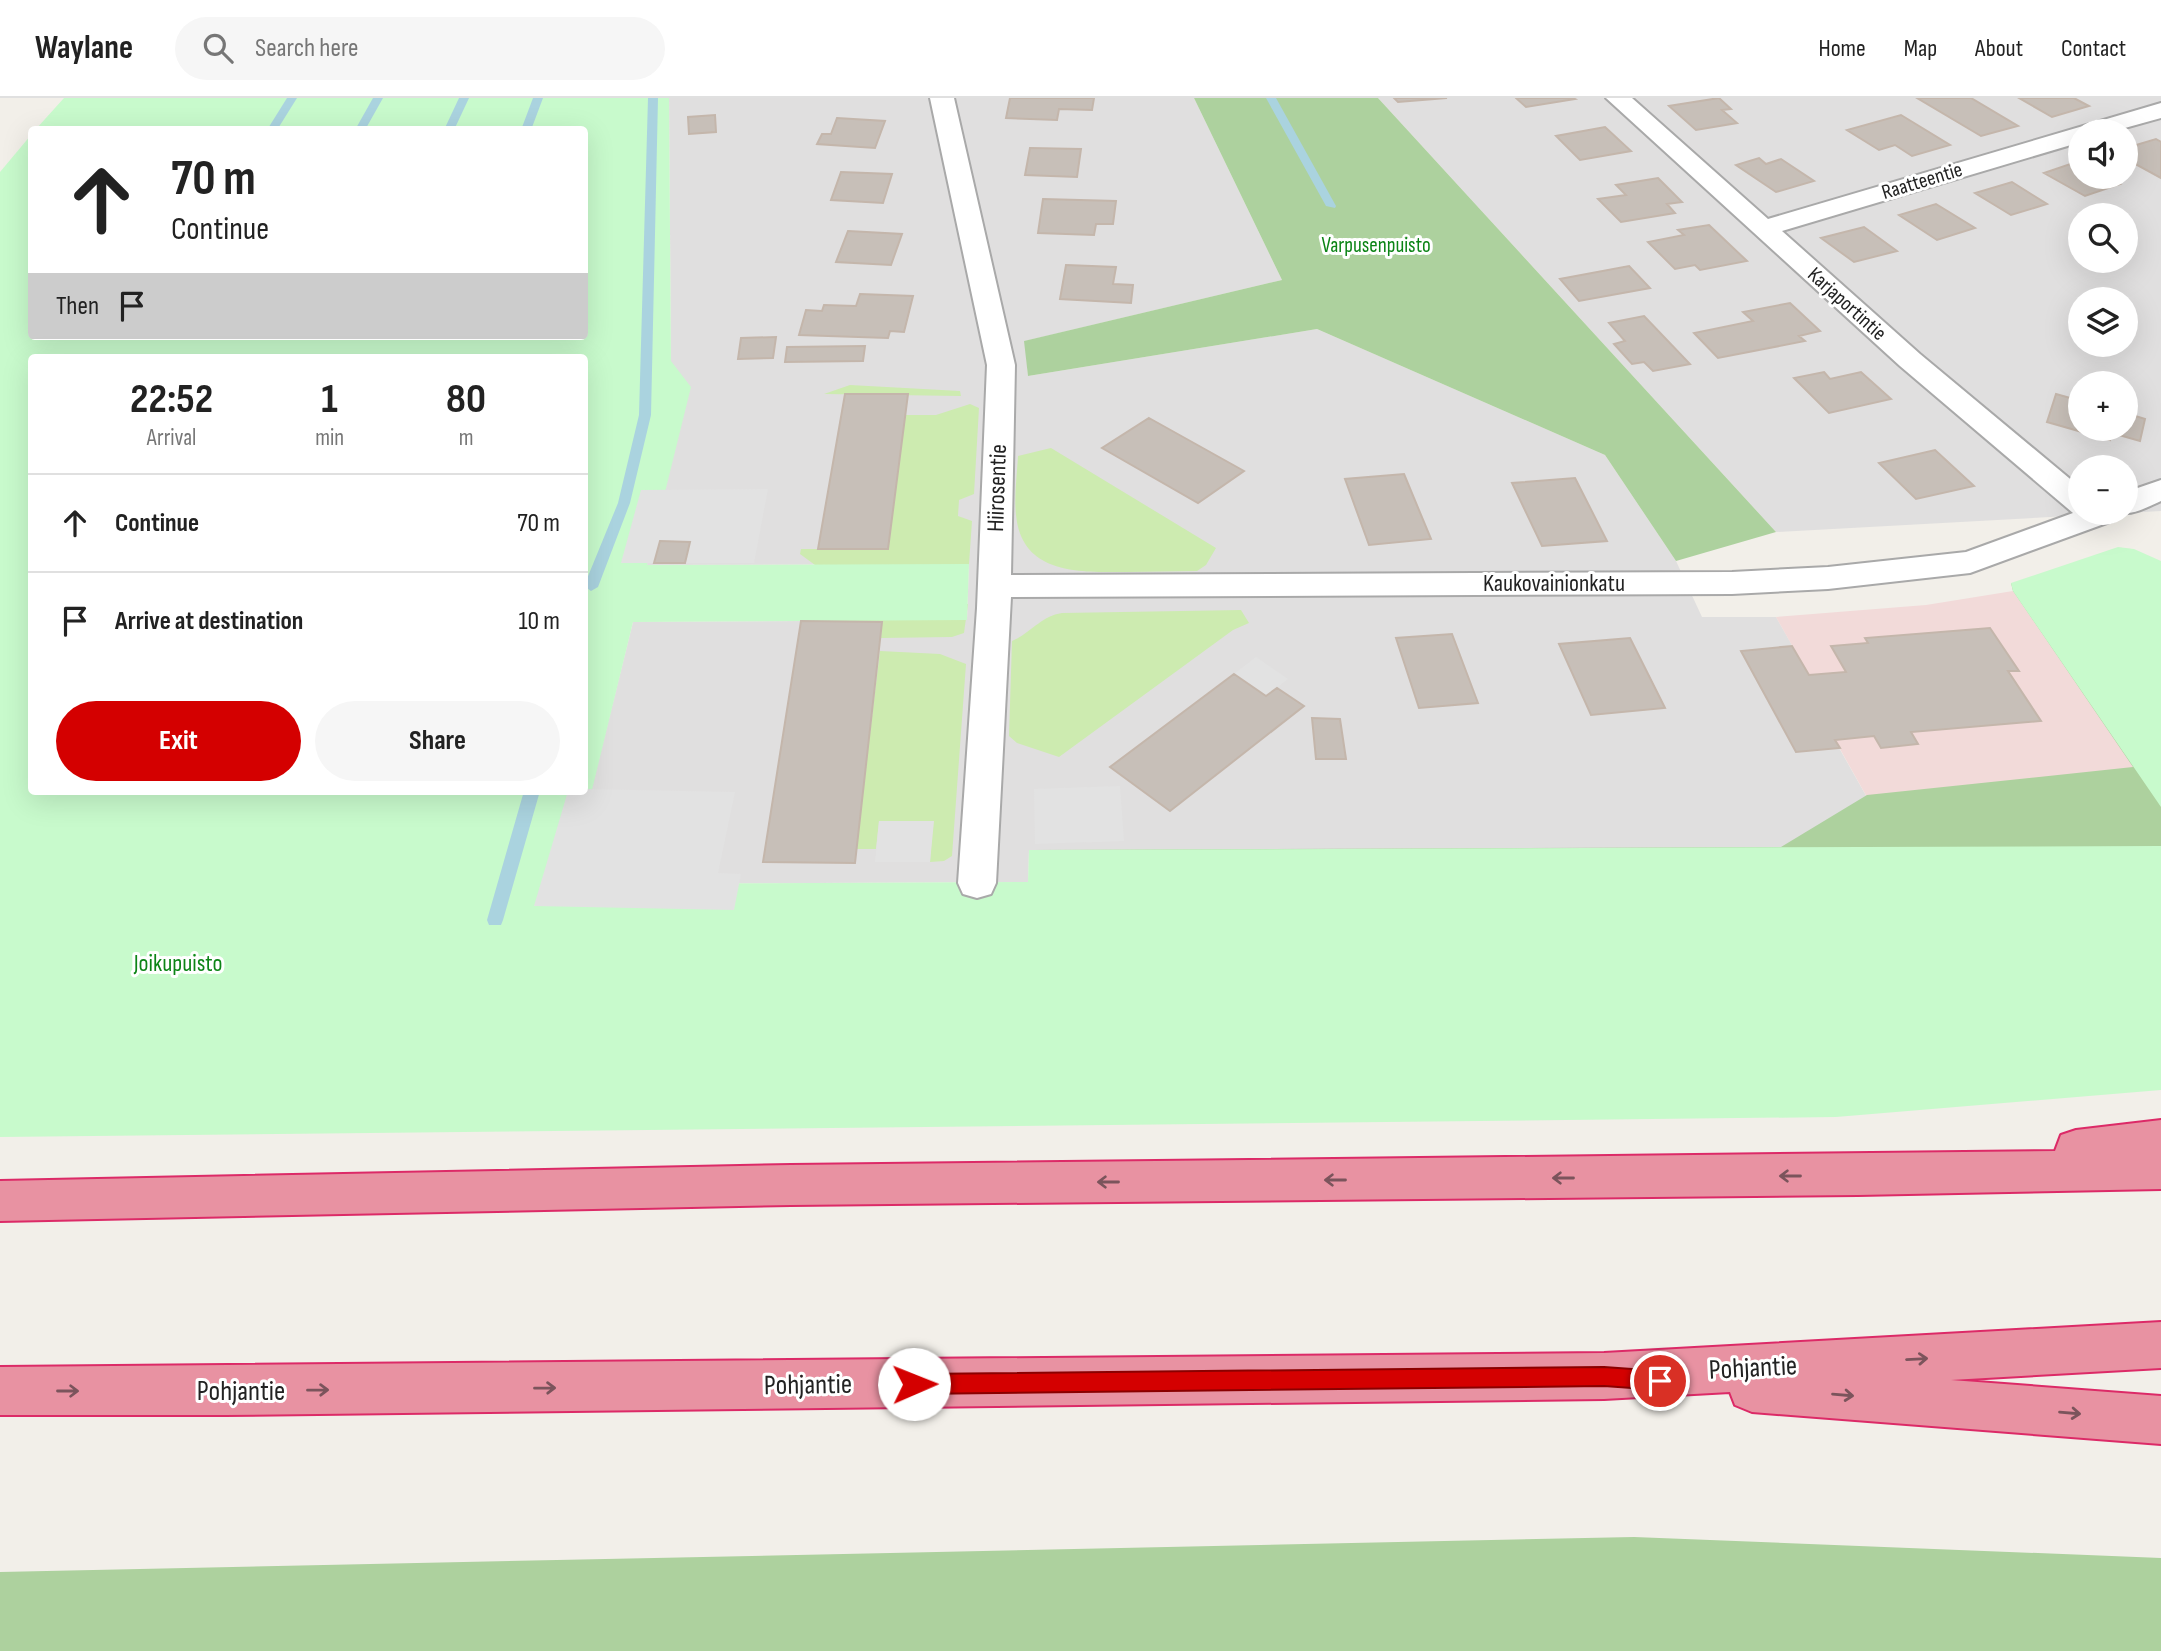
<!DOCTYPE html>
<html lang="en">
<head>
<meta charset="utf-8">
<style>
  body { margin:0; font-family:"Sofia Sans Condensed",sans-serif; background:#f6f6f6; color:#222; height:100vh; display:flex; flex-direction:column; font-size:26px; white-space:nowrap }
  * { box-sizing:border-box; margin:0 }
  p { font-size:23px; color:#767676 }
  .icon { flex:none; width:38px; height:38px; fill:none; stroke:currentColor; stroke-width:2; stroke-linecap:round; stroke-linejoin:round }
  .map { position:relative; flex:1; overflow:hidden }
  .side { position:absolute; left:28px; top:256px; width:560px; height:441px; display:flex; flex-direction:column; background:#fff; border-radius:7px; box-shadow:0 7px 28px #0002 }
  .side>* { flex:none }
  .top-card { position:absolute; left:28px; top:28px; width:560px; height:214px; border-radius:7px; box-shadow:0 7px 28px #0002; background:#fff; color:#222; overflow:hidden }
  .fabs { position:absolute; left:2068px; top:21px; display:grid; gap:14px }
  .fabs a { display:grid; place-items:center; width:70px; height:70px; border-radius:50%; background:#fff; box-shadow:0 7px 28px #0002; font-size:35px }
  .pin { position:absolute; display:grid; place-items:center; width:60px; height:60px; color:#fff; margin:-30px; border:4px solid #fff; border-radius:50%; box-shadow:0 2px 7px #0007 }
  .me { position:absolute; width:77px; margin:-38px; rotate:89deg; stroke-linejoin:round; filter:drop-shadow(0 0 5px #0008) }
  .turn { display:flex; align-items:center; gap:24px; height:147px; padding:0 28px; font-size:32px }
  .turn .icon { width:91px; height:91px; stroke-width:2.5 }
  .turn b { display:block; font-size:49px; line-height:60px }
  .then { display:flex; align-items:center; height:66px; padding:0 28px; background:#0003; gap:14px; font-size:26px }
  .eta { display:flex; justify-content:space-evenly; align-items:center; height:119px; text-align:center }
  .eta b { font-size:42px; font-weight:700; line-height:49px }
  .cta { display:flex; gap:14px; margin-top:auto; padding:14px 28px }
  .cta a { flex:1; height:80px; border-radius:42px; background:#d40000; color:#fff; font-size:28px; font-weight:700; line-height:80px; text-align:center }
  .cta a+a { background:#f6f6f6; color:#222 }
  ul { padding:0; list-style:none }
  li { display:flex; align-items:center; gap:21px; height:98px; padding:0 28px; border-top:2px solid #e0e0e0 }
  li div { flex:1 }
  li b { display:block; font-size:26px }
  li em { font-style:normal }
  header { display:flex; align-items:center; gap:42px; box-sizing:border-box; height:98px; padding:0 35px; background:#fff; border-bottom:2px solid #e0e0e0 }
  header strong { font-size:33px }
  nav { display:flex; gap:38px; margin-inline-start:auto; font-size:24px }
  .search { width:490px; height:63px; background:#f6f6f6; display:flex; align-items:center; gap:18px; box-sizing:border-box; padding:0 24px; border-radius:38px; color:#767676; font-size:26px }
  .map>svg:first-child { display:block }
  .residential { fill:#e0dfdf; fill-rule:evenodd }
  .commercial { fill:#f2dad9 }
  .grass { fill:#cdebb0 }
  .forest { fill:#add19e }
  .park { fill:#c8facc; fill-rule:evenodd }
  .parking { fill:#e2e2e2 }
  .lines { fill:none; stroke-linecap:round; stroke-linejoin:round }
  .stream { fill:#aad3df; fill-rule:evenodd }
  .building { fill:#c7bfb8; stroke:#c4b6ab; stroke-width:2 }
  .street-casing { stroke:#a9a9a9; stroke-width:4 }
  .highway-casing { stroke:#dc2a67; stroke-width:4 }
  .street { fill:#fff; fill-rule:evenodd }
  .highway { fill:#e892a2; fill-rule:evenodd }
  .oneway { stroke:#7b545c }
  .route { fill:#d40000; stroke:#8a0000; stroke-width:2 }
  .labels { text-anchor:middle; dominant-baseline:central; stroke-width:6; stroke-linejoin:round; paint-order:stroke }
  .far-street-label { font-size:21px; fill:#222; stroke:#fff }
  .far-park-label { font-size:21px; fill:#0c8416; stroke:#fff }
  .street-label { font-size:24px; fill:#222; stroke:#fff }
  .park-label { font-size:24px; fill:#0c8416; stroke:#fff }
  .near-street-label { font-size:28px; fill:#222; stroke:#fff }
</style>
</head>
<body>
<header>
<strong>Waylane</strong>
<div class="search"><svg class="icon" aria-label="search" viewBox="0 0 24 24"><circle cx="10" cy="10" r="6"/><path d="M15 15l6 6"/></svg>Search here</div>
<nav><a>Home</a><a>Map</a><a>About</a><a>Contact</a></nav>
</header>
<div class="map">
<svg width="2161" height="1553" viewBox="0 0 2161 1553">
  <rect width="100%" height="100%" fill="#f2efe9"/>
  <!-- residential -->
  <path class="residential" d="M669 0H1194L1282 182 1025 243 1028 278 1317 231 1605 357 1676 463 1702 519H1776L1809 577 1799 579 1895 749 1029 752 1028 784 568 786 633 524 967 522 969 466 647 467 671 263Z
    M1378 0H2161V413L2126 415V369H2081V415H2124L1776 434ZM2081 33H2126V79H2081ZM2081 117H2126V163H2081ZM2081 201H2126V247H2081ZM2081 285H2126V331H2081Z"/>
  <!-- commercial -->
  <path class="commercial" d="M2013 493 2161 709 1895 749 1799 578 1808 576 1776 519 1926 507Z"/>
  <!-- grass -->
  <path class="grass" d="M850 287 960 293 961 298 824 296Z
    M970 306 979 310 974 396 959 402 958 418 972 423 969 466 961 478 860 483 815 467 800 456 801 451H888L905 317H936Z
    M1051 350 1216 450 1206 467 1197 473C1174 473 1150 474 1127 474 1082 474 1022 478 1016 417 1014 398 1017 377 1018 358Z
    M968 506 964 535 952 539 881 540 882 524 801 523 803 512Z
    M1241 512 1249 525 1233 532 1059 659 1017 645 1009 638 1012 543C1031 535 1041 518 1062 515Z
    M880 553 940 556 966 566 952 758 944 763 930 764 933 723H879L876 751H856Z"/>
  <!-- forest -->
  <path class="forest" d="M1194 0H1378L1776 434 1676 463 1605 357 1317 231 1028 278 1024 243 1282 182Z
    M2011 485 2161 517V761L1029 752 1781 749 1867 697 2133 669 2013 493Z
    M1634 1439 2161 1460V1553H0V1474Z"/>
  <!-- park -->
  <path class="park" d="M64 0H669L671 263 691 289 647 467 969 466 967 522 633 524 569 786 1028 784 1029 752 2161 748V992L1836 1019 0 1039V74L31 37 32 238H584V32L36 31ZM32 259H584V693H32Z
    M2118 449 2134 451 2161 463V709L2013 493 2011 485Z"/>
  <!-- parking -->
  <path class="parking" d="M768 391 754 465H685L690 444 661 443 654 465H621L641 392Z
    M1256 559 1288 581 1266 598 1234 576Z
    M1120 688 1124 743 1035 746 1034 691Z
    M585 691 735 694 718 775 741 776 734 812 534 808 568 693Z
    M879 723H934L930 764H875Z"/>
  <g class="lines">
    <!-- stream -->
    <path class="stream" d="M287 0H297L277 32H267Z
      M373 0H383L365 32H355Z
      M459 0H469L454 32H444Z
      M533 0H543L531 32H521Z
      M648 0H658L651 317 630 405 598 489 591 493 584 488 618 405 639 317Z
      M1266 0H1276L1336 108 1335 110 1326 108Z
      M524 693H540L503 822 501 827H489L487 822Z"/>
  </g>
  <!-- building -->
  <path class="building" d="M1010 0H1094L1092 12 1059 11 1057 22 1006 20Z
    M1394 0H1447L1398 4Z
    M1516 0H1573L1575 1 1526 9Z
    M1719 0 1731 11 1722 12 1737 25 1696 32 1669 8Z
    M1917 0H1971L2018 28 1981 38Z
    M2019 0H2074L2089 8 2052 19Z
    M715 17 716 34 689 36 688 19Z
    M1901 17 1950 47 1912 58 1895 47 1879 52 1847 32Z
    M837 20 885 23 875 50 817 46 822 36H831Z
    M1605 29 1631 53 1580 62 1556 38Z
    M2156 41 2161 44V80L2126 61V50Z
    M1030 50 1081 51 1077 79 1025 77Z
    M1759 60 1766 66 1781 61 1814 83 1776 94 1736 67Z
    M2079 63 2081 79H2108L2120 86 2085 98 2044 75Z
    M841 74 892 76 883 105 831 102Z
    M1658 80 1682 104 1667 106 1675 115 1621 124 1598 101 1626 97 1616 87Z
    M2012 84 2047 106 2011 117 1975 95Z
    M1043 101 1116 103 1113 126H1096L1094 137 1038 135Z
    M1936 106 1975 130 1937 142 1899 117Z
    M1709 127 1747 163 1700 172 1695 167 1675 171 1648 144 1684 137 1678 132Z
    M1864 129 1897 153 1854 164 1821 140Z
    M848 133 902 136 891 167 836 164Z
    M1066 167 1116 169 1113 186 1133 187 1131 205 1060 201Z
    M1629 168 1650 190 1579 203 1560 181Z
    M860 196 913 198 904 234 890 233 888 240 799 237 806 212 822 213 824 207 856 208Z
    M1790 205 1820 233 1799 238 1805 243 1718 260 1694 235 1753 223 1743 214Z
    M1644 218 1690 266 1653 273 1644 264 1632 266 1614 246 1625 243 1609 225Z
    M776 239 773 260 738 261 741 240Z
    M865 248 863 263 785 264 787 249Z
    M1824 274 1830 281 1861 274 1891 301 1829 315 1794 280Z
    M845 296H908L888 451H818Z
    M2056 296 2081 303V331H2126V315L2145 321 2140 343 2112 335 2110 342 2047 324Z
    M1149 320 1244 373 1198 405 1102 350Z
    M1935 352 1974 388 1916 401 1879 365Z
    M1404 376 1431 441 1369 447 1345 381Z
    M1575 380 1607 443 1542 448 1512 385Z
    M660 443 690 444 685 465H654Z
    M801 523 882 524 855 765 763 764Z
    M1990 530 2019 573H2008L2041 623 1911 634 1918 646 1881 650 1874 638 1835 642 1840 650 1796 654 1741 553 1792 548 1809 577 1846 574 1831 548 1868 545 1865 540Z
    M1452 536 1478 605 1419 610 1396 540Z
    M1630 540 1665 610 1591 617 1559 546Z
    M1234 576 1266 598 1277 590 1304 608 1170 713 1110 669Z
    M1312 620 1340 621 1346 661H1316Z"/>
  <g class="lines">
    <defs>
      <path id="street" d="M930 0H954L1015 267 1011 477 1732 474 1828 469 1966 454 2073 415 1900 268 1606 0H1632L1768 121 2161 5V20L2114 33H2081V44L1782 133 1920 256 2081 390V415H2120L2115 422 1970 475 1828 491 1732 496 1011 499 996 785 991 796 977 800 963 796 958 785 977 510 987 267Z
        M2161 382V403C2149 408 2135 417 2121 415H2126V394Z"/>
      <path id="highway" d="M2161 1022V1091L1858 1097 791 1107 0 1123V1083L791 1067 2055 1053 2061 1037 2076 1032Z
        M2161 1224V1270L1951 1282 2161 1298V1346L1752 1314 1735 1307 1730 1294 1604 1301 225 1317H0V1269L1604 1255Z"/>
    </defs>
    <!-- street casing -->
    <use href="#street" class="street-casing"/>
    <!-- highway casing -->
    <use href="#highway" class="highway-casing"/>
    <!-- street -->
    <use href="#street" class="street"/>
    <!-- highway -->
    <use href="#highway" class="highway"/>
  </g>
  <!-- one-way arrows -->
  <defs><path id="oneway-shaft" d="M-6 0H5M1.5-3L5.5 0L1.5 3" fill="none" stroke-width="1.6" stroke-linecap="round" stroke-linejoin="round" transform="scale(1.75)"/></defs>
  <g class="oneway">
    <use href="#oneway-shaft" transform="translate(1790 1078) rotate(180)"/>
    <use href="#oneway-shaft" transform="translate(1563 1080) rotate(180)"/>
    <use href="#oneway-shaft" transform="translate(1335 1082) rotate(180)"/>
    <use href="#oneway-shaft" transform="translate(1108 1084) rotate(180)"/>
    <use href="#oneway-shaft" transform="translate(1917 1261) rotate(-3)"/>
    <use href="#oneway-shaft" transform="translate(545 1290) rotate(-1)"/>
    <use href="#oneway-shaft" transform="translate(318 1292) rotate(-1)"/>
    <use href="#oneway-shaft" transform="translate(68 1293)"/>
    <use href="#oneway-shaft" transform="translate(1843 1297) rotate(5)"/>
    <use href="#oneway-shaft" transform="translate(2070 1315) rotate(5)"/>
  </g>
  <!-- route -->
  <path class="route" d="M1604 1269 1660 1273 1667 1276 1669 1283 1667 1290 1660 1292 1604 1288 914 1296 907 1293 904 1286 907 1279 914 1276Z"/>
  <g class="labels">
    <!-- far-street labels -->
    <g class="far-street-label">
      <text transform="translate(1922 83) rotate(-17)">Raatteentie</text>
      <text transform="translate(1847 206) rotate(42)">Karjaportintie</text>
    </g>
    <!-- far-park labels -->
    <g class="far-park-label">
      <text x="1376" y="147">Varpusenpuisto</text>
    </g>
    <!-- street labels -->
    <g class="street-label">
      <text transform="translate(997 390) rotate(-88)">Hiirosentie</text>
      <text x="1554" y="485">Kaukovainionkatu</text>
    </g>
    <!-- park labels -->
    <g class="park-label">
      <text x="178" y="865">Joikupuisto</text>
    </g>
    <!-- near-street labels -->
    <g class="near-street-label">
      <text transform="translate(1753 1270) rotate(-3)">Pohjantie</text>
      <text transform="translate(808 1287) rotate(-1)">Pohjantie</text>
      <text x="241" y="1293">Pohjantie</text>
    </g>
  </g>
</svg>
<div class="fabs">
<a><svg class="icon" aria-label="sound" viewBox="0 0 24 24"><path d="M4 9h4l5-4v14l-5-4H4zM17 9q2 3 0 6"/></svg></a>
<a><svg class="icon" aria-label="search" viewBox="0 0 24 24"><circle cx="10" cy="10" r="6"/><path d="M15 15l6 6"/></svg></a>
<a><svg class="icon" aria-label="layers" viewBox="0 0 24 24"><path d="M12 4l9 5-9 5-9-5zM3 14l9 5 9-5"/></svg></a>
<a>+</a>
<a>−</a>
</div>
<div class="pin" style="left:1660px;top:1283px;background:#d93025"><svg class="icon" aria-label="arrive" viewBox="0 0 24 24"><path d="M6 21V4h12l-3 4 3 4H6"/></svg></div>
<svg class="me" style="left:914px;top:1286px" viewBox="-20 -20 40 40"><circle r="19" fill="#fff"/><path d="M0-13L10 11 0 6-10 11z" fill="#d40000"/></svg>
<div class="top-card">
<div class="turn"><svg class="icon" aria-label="ahead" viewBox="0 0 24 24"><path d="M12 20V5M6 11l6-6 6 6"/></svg><div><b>70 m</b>Continue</div></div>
<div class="then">Then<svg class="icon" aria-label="arrive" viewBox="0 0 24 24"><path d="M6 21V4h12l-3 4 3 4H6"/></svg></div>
</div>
<section class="side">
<div class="eta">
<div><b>22:52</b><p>Arrival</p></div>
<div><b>1</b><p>min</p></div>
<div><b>80</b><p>m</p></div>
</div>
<ul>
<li><svg class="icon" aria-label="ahead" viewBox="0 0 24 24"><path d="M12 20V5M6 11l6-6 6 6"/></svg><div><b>Continue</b></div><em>70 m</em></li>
<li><svg class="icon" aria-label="arrive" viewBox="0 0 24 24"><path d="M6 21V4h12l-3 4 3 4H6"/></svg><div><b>Arrive at destination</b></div><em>10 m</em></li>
</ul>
<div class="cta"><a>Exit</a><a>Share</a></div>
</section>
</div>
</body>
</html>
